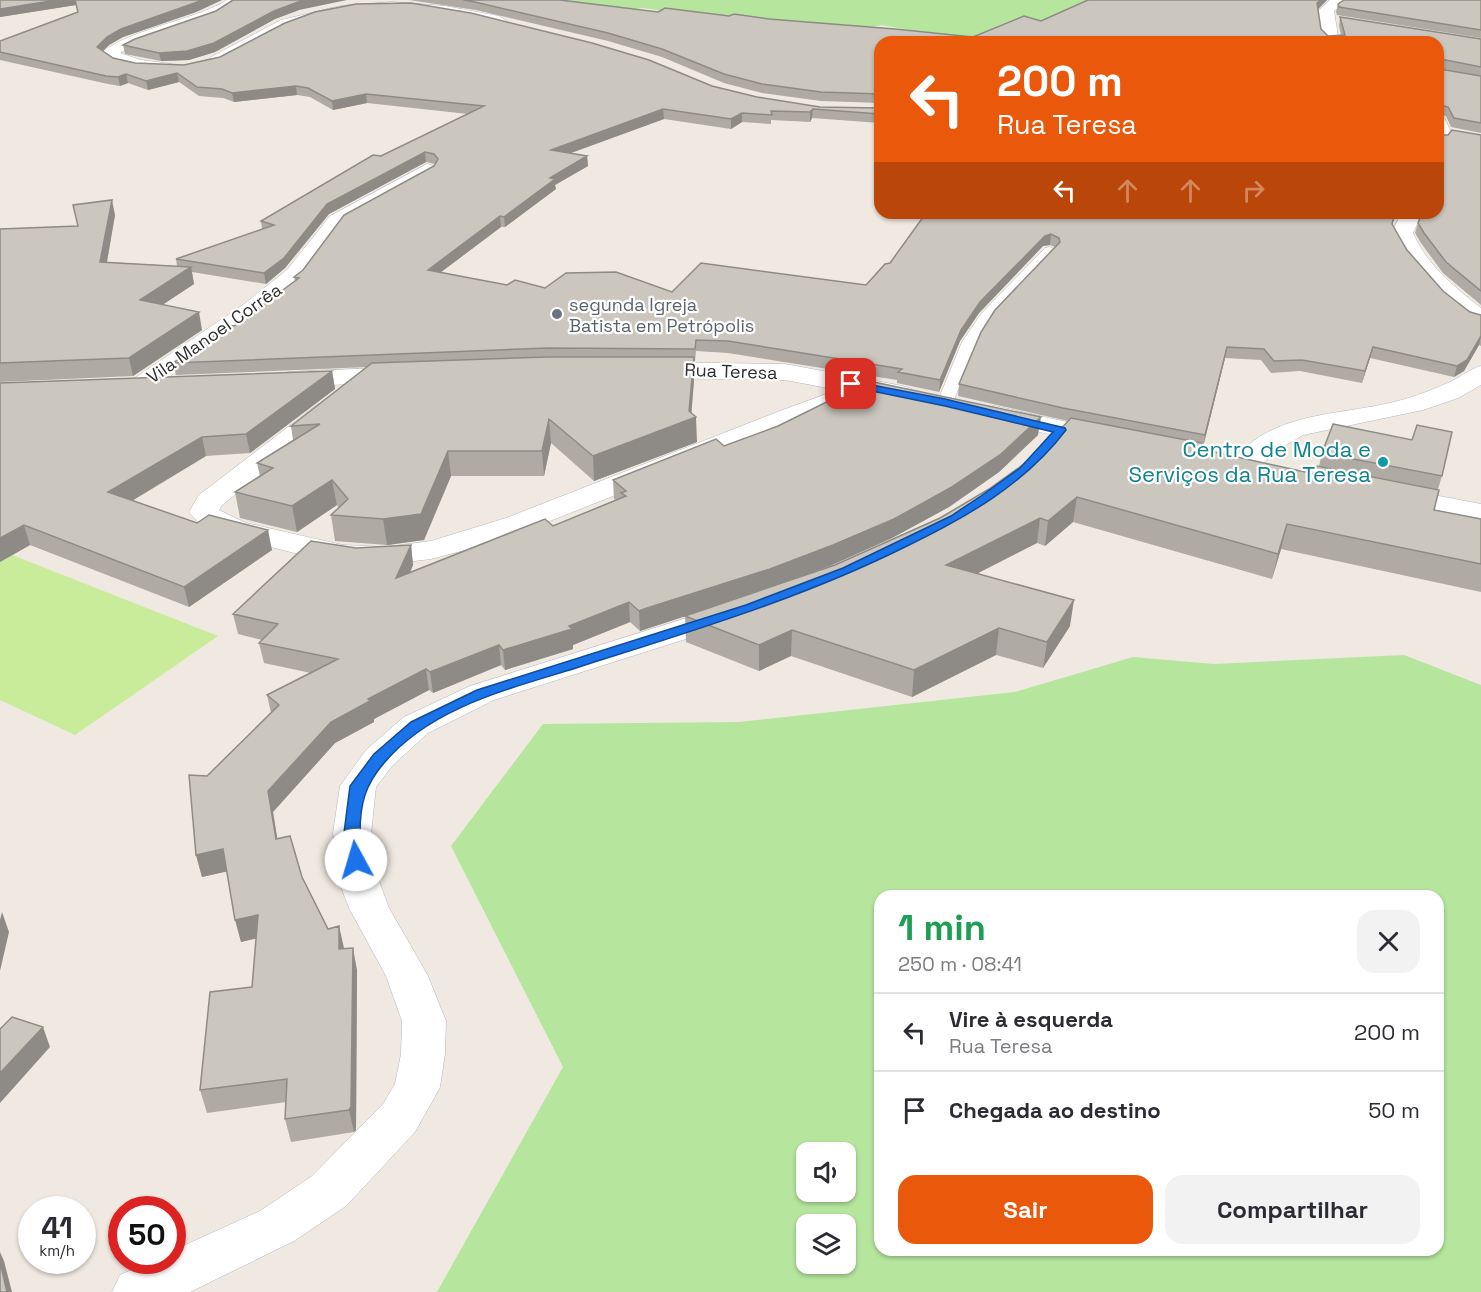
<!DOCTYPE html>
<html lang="pt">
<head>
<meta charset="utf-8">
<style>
  body { margin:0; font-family:"Space Grotesk",sans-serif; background:#f2f2f3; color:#2b2b33; height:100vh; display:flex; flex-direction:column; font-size:22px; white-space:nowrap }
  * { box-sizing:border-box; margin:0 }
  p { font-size:20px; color:#7c7c81 }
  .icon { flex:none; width:33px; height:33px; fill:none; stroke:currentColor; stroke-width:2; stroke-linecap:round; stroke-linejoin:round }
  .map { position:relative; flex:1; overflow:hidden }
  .details { position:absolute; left:874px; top:890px; width:570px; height:366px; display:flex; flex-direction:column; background:#fff; border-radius:18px; box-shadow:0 2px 4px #0004 }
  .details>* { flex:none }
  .top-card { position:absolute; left:874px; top:36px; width:570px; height:183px; border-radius:18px; box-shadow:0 2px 4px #0004; background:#ea580c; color:#fff; overflow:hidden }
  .fabs { position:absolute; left:796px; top:1142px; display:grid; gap:12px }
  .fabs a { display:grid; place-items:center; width:60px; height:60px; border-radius:12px; background:#fff; box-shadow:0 2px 4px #0004; font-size:30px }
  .speed { position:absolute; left:18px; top:1196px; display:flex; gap:12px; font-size:30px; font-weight:700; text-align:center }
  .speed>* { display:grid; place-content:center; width:78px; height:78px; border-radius:50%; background:#fff; box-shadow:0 2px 4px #0004; line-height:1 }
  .speed small { font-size:15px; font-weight:400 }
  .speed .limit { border:9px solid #d22; background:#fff; color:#111 }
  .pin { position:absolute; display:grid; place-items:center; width:51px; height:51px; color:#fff; margin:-26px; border-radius:12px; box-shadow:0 3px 9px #0006 }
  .me { position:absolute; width:66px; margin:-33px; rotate:354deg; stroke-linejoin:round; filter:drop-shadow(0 0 4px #0008) }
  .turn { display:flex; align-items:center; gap:21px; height:126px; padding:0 24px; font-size:27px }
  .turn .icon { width:78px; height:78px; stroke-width:2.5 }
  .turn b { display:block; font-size:42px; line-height:51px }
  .lanes { display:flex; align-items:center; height:57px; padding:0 24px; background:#0003; justify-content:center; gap:30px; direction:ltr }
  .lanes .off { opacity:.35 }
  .round { display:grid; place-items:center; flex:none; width:63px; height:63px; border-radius:18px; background:#f2f2f3 }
  .overview { display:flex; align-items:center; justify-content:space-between; height:102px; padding:0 24px }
  h1 { font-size:36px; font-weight:800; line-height:45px; color:#1e9e55 }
  .cta { display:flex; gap:12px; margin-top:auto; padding:12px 24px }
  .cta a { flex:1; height:69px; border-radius:18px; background:#ea580c; color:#fff; font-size:24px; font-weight:800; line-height:69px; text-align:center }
  .cta a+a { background:#f2f2f3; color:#2b2b33 }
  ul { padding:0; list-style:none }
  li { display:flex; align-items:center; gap:18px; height:78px; padding:0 24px; border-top:2px solid #e1e1e2 }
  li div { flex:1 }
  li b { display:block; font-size:22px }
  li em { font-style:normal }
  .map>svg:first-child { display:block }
  .green { fill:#b6e59e; fill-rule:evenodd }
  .pitch { fill:#c9ec9a }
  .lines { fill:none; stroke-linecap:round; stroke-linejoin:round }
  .service-casing { stroke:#b4b7c1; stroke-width:1 }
  .minor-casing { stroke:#b4b7c1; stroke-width:1 }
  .tertiary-casing { stroke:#b4b7c1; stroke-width:1 }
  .secondary-casing { stroke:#b4b7c1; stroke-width:1 }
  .service { fill:#fff; fill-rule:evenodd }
  .minor { fill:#fff; fill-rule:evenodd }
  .tertiary { fill:#fff; fill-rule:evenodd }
  .secondary { fill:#fff; fill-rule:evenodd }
  .wall { fill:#afaba4 }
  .shaded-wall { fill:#8e8b86 }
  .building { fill:#cbc7bf; stroke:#8e8b86; stroke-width:1.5 }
  .route { fill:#1a73e8; stroke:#114b97; stroke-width:1.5 }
  .worship-dot { fill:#6b7280; stroke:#fff; stroke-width:2 }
  .culture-dot { fill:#0f9aa8; stroke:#fff; stroke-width:2 }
  .labels { text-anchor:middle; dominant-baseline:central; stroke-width:4.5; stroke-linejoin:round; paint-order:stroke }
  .far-worship-label { font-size:18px; fill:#5b616d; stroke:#fff; text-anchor:start }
  .far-street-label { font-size:18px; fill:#2e2e2e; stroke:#fff }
  .culture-label { font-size:22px; fill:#0d838f; stroke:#fff; text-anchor:end }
</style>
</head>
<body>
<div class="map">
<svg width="1481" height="1292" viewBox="0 0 1481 1292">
  <rect width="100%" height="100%" fill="#efe9e1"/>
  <!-- green -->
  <path class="green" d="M547 0H1170L969 41 882 25 853 30 725 19 643 8 623 10Z
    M1404 655 1481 685V1292H437L563 1067 451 846 543 724 739 722 1015 692 1133 657 1214 664ZM880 896H1438V1250H880ZM807 1152H846V1191H807ZM807 1224H846V1263H807Z"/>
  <!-- pitch -->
  <path class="pitch" d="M12 555 218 636 75 735 0 700V562Z"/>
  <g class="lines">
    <defs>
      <path id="service" d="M1050 247 1057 251 1055 254 992 320 978 342 951 407H939L937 403 962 342 981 314 1045 248Z"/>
      <path id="minor" d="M227 0H244L217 17 136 45 120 53 141 60 172 64 174 68 172 72 139 70 103 58 101 55C118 32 196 20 227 0Z
        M392 2 445 6 499 16 507 21 499 26C431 11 358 2 291 26 267 35 247 54 223 63L217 65 209 60 211 57 281 20 340 6Z
        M427 164 434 166 437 170 434 174 344 224 303 280 260 314 147 392 138 395 129 392 125 387 129 382 244 304 287 270 330 216Z
        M867 379 876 382 880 387 876 392 527 530 485 545 431 559 372 566 314 558 216 533 200 524 189 512 199 495 318 404 327 402 336 404 340 410 336 416 222 505 219 510 246 523 343 545 387 547 431 541 506 518 780 411Z"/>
      <path id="tertiary" d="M1330 0H1349L1334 11 1338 36 1342 42H1326L1322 37 1318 11Z
        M1438 116 1444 117 1451 132 1445 142 1438 143Z
        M1402 213H1422L1413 233C1427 265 1453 286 1481 308V326C1448 318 1404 263 1391 233Z
        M1481 366V385L1458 398 1423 410 1303 435 1279 449 1253 472 1243 474 1233 472 1229 466C1269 408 1345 417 1405 399 1422 394 1437 388 1452 381 1462 376 1470 369 1481 366Z"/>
      <path id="secondary" d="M648 362 785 364 903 386 912 389 916 394 912 399 903 402 785 380 648 378 639 375 635 370 639 365Z
        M399 367 408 370 412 375 408 380 288 388 279 385 275 380 279 375 288 372Z
        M995 406 1113 432 1117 438 1113 444 1103 446 986 420 982 414 986 408Z
        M1392 487 1481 504V522L1382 502 1378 496 1382 490Z
        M728 605 739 608 744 615 739 622 494 700 428 733 392 766 376 787 371 833 380 884 389 908 428 976 446 1021 445 1054 440 1087 433 1100 415 1132 346 1206 294 1241 190 1292H112L120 1275 153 1260H172V1251L260 1211 312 1176 383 1104 395 1084 401 1054 402 1021 386 976 349 908 340 884 333 833 340 786 366 750 404 717 470 686Z"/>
    </defs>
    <!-- service casing -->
    <use href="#service" class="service-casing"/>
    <!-- minor casing -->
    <use href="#minor" class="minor-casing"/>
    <!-- tertiary casing -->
    <use href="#tertiary" class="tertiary-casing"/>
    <!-- secondary casing -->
    <use href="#secondary" class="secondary-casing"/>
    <!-- service -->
    <use href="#service" class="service"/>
    <!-- minor -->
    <use href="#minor" class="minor"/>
    <!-- tertiary -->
    <use href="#tertiary" class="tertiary"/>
    <!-- secondary -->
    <use href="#secondary" class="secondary"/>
  </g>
  <!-- wall -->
  <path class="wall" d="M0 0H222L196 12 123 37 109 45 103 51 113 58 135 63 712 86 757 97 820 107 880 108V123L812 118 810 122 771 120V124L742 122 731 129 664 119 570 153 587 156 588 166 555 185 556 189 505 227H501L440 273 507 285 545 288 672 292 866 285 890 263 926 213 1394 217 1392 225 1407 250 1443 291 1470 312 1481 315V346L1479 345 1464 371 1454 377 1370 358 1362 383 1300 371 1271 373 1261 360 1225 358 1203 447H1202L1201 449 1314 474 1319 466 1322 453 1442 476 1438 489 1434 510 1481 519V592L1281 549 1272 579 1073 522 1045 546 1037 543 977 573 1070 626 1043 668 996 655 912 697 791 656 759 671 686 642 685 616 640 631 630 622 573 645V649L505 670 501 665 433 693 429 690 374 719V722L335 743 273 812 277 839 302 877 328 929 344 949 357 970 356 1130 354 1132 291 1142 285 1119 286 1102 207 1113 200 1090 252 987 256 938 241 942 227 871 202 877 196 855 207 776 271 713 267 695 311 673 264 663 259 643 262 640 238 634 233 614 356 548 411 545 413 565 410 573 553 526 616 500 614 499 613 480 724 446 1038 435 999 472 949 507 892 538 832 565 798 578 835 565 940 518 989 489 1035 456 1068 421 958 396 959 384 1055 247 1050 245 1043 246 979 313 960 341 939 392 897 383V380L728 353 696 351 695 361H694V380L691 413 697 442 594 481 551 443 544 476H451L424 540 387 545 335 541 331 515 339 508 337 505 297 532 240 518 235 492 260 476 257 463 293 440 291 426 368 367 176 375 173 363 234 326 295 282 294 277 434 166 435 164 426 162 329 214 285 268 266 284 192 272 194 284 162 305 202 330 133 376 0 382V229L78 226 115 215 107 262 177 266 176 259 262 229 261 221 381 156 468 114 367 103 333 110 310 97 297 95 234 102 223 98 199 96 179 82 148 90 128 83 120 86 108 84 0 60V41L78 13 76 5 0 17Z
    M409 0H560L658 12 769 19 973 37 1041 21 1088 0H1327L1318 9 1321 29 1328 36 1341 35 1339 26 1340 17 1481 39V76L1439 68 1440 69 1481 76V133L1451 127 1446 116 1439 115V135H1481V305L1443 273 1421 243 1415 233 1418 223 1438 213V42H880V105V103L821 101 762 93 724 83 662 57 608 41 476 10Z
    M1481 0V38L1337 15 1336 12 1338 4Z
    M299 10 275 19 215 52 189 60 161 61 125 54 123 45 216 11Z
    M1372 213H1400L1398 215Z
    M332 371 335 389 250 453 206 456 132 501 272 550 189 607 30 545 0 562V383Z"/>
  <!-- shaded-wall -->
  <path class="shaded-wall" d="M57 0H75L76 5 0 17V9Z
    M203 0H222L196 12 123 37 109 45 99 55 97 47 107 37 121 29Z
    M308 0H347L299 10 275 19 215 52 189 60 161 61 159 53 298 2Z
    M1321 0H1327L1316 11 1317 3Z
    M177 73 179 82 148 90 146 81Z
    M126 74 128 83 120 86 118 77Z
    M296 86 297 95 234 102 232 93Z
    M366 94 367 103 333 110 332 101Z
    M663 109 664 119 552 160 551 150Z
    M813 109 812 118 810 122V112Z
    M742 113V122L731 129V119Z
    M425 152 426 162 329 214 285 268 266 284 264 273 327 204Z
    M587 156 588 166 555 185 556 189 505 227 504 217 550 178Z
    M112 200 115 215 104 278 100 262Z
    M500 216 501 227 429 281 428 270Z
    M1051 234 1050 245 1043 246 979 313 960 341 939 392 940 380 961 330 980 302 1045 236Z
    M191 267 194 284 144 317 140 300Z
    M199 312 202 330 133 376 129 358Z
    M1481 336 1479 345 1464 371 1454 377 1457 366Z
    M1227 347 1225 358 1203 447 1205 435Z
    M1373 347 1370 358 1362 383 1365 371Z
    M694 357V380L691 419 696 417 697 442 594 481 593 456 689 411Z
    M332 371 335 389 250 453 246 434Z
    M1041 417 1038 435 999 472 949 507 892 538 832 565 769 589 640 631 639 611Z
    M549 419 551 443 544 476 542 451Z
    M202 437 206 456 113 512 108 492Z
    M448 451 451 476 424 540 387 545 383 519Z
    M332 480 337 505 297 532 292 506Z
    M1077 497 1073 522 1045 546 1048 521Z
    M1040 518 1037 543 943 591 946 565Z
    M1287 524 1281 549 1272 579 1278 554Z
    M24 525 30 545 0 562V538Z
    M268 530 272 550 189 607 184 587Z
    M411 545 413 565 399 598 396 578Z
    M1074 600 1070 626 1043 668 1047 642Z
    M629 602 630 622 573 645V649L505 670 503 650 569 626Z
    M999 628 996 655 912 697 914 670Z
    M792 630 791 656 759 671V645Z
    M499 645 501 665 433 693 430 672Z
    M426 669 429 690 374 719V722L335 743 273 812 281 861 276 839 268 791 331 722 368 699Z
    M223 849 229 871 202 877 196 855Z
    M2 912 9 932 0 971V920Z
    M258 915 263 937 241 942 235 920Z
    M339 926 344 948 339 949Z
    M353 948 357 970 356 1130 354 1132 349 1110Z
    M43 1027 50 1047 0 1103V1073Z
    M0 1252 4 1261 12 1292H7L0 1262Z"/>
  <!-- building -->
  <path class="building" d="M0 0H57L0 9Z
    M75 0H203L121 29 107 37 97 47 113 58 135 63 184 65 220 57 285 23 315 12 356 4 411 3 471 13 592 43 649 60 712 86 757 97 820 107 880 108V114L813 109 810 112 771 111 772 115 742 113 731 119 663 109 551 150 587 156 550 178 555 179 504 217 500 216 428 270 507 285 515 280 545 288 566 273 616 272 672 292 701 263 866 285 885 264 890 263 926 213H1346L1394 217 1392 224 1407 250 1443 291 1470 312 1481 315V336L1467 360 1457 366 1373 347 1365 371 1302 360 1274 361 1264 349 1227 347 1205 435 1063 408 959 384 981 332 995 310 1060 242 1059 238 1051 234 1045 236 980 302 961 330 940 380 898 372 902 369 728 341 696 340 695 349 548 348 173 363 230 325 234 326 299 278 294 277 303 270 344 215 434 166 438 159 434 154 425 152 327 204 284 258 264 273 176 259 274 225 261 221 373 155 381 156 484 106 366 94 332 101 308 88 296 86 232 93 222 89 197 87 177 73 146 81 126 74 118 77 106 76 0 52V41L78 12Z
    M233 0H308L298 2 274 11 214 43 187 51 159 53 123 45 135 39 216 11Z
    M463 0H560L658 12 665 8 729 16 734 14 769 19 895 29 973 37 1024 16 1041 21 1088 0H1321L1317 3 1321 29 1328 36 1345 35 1340 17 1481 39V67L1441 59 1438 61V42H880V94L821 92 762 84 724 74 662 49 608 33 475 2Z
    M1344 0H1481V30L1339 7 1338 4Z
    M1438 64 1440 69 1481 76V123L1454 118 1448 107 1439 105V135H1448L1452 130 1481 135V291L1446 262 1424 233 1418 223 1422 213H1438Z
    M112 200 100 262 191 267 140 300 199 312 129 358 0 363V229L78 226 73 205Z
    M547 357H694L689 411 696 417 593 456 549 419 542 451H448L421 514 383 519 331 515 348 499 332 480 292 506 235 492 273 468 257 463 320 424 291 426 372 363Z
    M332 371 246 434 202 437 108 492 197 523 209 515 268 530 184 587 24 525 0 538V383Z
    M869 381 1041 417 1001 454 950 488 894 519 833 545 770 569 644 609 639 611 629 602 569 626 572 629 503 650 499 645 430 672 426 669 368 699 370 701 331 722 268 791 276 839 290 836 302 877 328 929 339 926V949L353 948 351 1107 349 1110 285 1119 287 1079 200 1090 210 992 252 987 258 915 235 920 223 849 196 855 189 775 207 776 279 705 267 695 338 659 259 643 278 624 233 614 311 541 356 548 411 545 396 578 545 519 553 526 626 496 621 493 626 491 613 480 716 439 724 446 778 426Z
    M1071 418 1202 443 1201 449 1314 474 1317 466 1439 490 1434 510 1481 519V564L1287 524 1278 554 1077 497 1048 521 1040 518 946 565 1074 600 1047 642 999 628 914 670 792 630 759 645 685 616 835 565 940 518 989 489 1035 456Z
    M1333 424 1412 440 1417 425 1452 432 1442 476 1322 453Z
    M12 1017 43 1027 0 1073V1029Z
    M0 1262 7 1292H0Z"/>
  <!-- route -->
  <path class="route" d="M851 381 945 399 1065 428 1066 430C1025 484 967 517 907 546 801 599 688 632 576 668 509 689 431 707 384 763 365 785 360 804 360 833 360 843 367 855 361 864H350L344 833 350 786 374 754 411 722 477 690 746 605 843 568 951 516 981 496 1020 468 1053 432 945 406 847 386V382Z"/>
  <!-- markers -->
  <circle class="worship-dot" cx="557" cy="314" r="6"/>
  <circle class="culture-dot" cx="1383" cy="462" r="6"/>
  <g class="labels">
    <!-- far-worship labels -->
    <g class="far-worship-label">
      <text x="569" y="304">segunda Igreja<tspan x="569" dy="21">Batista em Petrópolis</tspan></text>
    </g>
    <!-- far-street labels -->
    <g class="far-street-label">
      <text transform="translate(214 333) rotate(-35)">Vila Manoel Corrêa</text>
      <text transform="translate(731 371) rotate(2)">Rua Teresa</text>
    </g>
    <!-- culture labels -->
    <g class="culture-label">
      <text x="1371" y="449">Centro de Moda e<tspan x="1371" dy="25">Serviços da Rua Teresa</tspan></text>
    </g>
  </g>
</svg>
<div class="fabs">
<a><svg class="icon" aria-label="sound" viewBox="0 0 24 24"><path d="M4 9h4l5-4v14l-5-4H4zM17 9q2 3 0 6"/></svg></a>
<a><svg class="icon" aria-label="layers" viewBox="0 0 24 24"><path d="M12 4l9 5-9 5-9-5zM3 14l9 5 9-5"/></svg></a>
</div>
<div class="speed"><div>41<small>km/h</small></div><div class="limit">50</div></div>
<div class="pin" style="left:851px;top:384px;background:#d93025"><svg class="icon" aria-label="arrive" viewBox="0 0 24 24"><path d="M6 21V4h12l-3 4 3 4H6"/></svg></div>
<svg class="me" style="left:356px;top:860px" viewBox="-20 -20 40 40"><circle r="19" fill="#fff"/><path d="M0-13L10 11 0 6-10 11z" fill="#1a73e8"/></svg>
<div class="top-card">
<div class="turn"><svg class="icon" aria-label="left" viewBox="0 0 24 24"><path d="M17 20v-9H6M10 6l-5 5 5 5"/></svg><div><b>200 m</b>Rua Teresa</div></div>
<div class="lanes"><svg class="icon" aria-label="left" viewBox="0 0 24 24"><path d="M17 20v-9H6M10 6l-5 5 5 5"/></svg><svg class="icon off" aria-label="ahead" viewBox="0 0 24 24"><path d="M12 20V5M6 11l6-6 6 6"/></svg><svg class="icon off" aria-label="ahead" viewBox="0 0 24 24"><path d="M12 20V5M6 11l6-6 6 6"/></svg><svg class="icon off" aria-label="right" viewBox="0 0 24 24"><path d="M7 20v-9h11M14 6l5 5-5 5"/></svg></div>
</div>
<section class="details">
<div class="overview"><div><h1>1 min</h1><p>250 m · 08:41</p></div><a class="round"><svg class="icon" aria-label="close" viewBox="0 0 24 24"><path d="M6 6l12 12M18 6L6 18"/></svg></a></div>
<ul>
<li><svg class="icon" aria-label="left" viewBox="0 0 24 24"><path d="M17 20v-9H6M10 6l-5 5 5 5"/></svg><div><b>Vire à esquerda</b><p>Rua Teresa</p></div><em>200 m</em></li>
<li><svg class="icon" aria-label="arrive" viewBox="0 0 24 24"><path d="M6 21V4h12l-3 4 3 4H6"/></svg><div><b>Chegada ao destino</b></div><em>50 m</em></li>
</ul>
<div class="cta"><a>Sair</a><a>Compartilhar</a></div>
</section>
</div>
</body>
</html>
